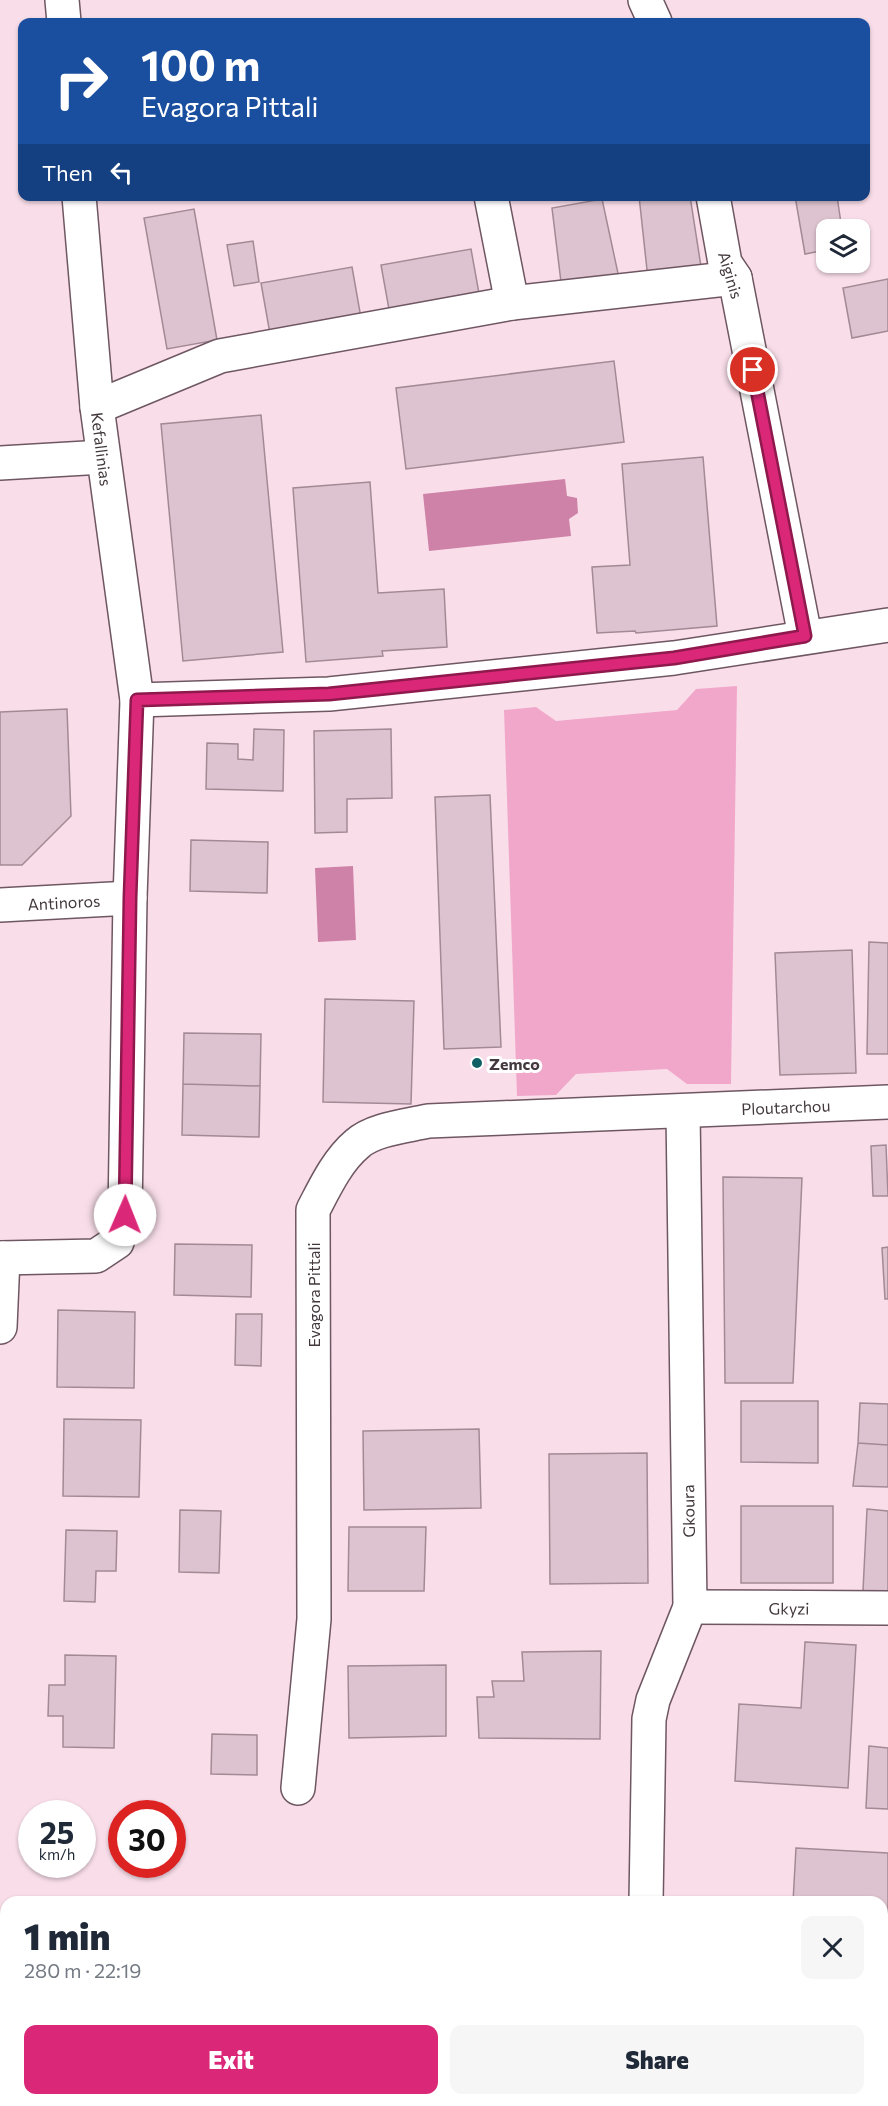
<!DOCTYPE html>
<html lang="en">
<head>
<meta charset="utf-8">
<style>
  body { margin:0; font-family:Commissioner,sans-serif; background:#f6f6f7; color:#1f2937; height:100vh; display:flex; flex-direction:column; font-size:22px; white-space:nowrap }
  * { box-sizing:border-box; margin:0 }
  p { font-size:20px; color:#747a83 }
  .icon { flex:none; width:33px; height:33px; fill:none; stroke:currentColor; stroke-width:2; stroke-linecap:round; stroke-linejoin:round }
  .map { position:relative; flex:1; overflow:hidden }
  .details { position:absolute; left:0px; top:1896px; width:888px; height:210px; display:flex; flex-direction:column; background:#fff; border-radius:18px 18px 0 0; box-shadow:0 2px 4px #0004 }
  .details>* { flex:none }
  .banner { position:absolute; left:18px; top:18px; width:852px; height:183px; border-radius:12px; box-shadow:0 2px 4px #0004; background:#1a4fa0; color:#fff; overflow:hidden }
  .buttons { position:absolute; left:816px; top:219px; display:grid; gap:12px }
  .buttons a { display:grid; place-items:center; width:54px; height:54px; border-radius:12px; background:#fff; box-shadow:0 2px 4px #0004; font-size:30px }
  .speed { position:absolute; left:18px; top:1800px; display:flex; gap:12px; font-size:30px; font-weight:700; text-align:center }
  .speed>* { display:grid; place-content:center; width:78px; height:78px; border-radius:50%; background:#fff; box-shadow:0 2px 4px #0004; line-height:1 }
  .speed small { font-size:15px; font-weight:400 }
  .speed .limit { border:9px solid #d22; background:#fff; color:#111 }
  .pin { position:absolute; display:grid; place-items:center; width:51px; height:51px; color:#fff; margin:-26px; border:3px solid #fff; border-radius:50%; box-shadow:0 2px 6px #0007 }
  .me { position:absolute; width:66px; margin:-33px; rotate:1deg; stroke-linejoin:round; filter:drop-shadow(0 0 4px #0008) }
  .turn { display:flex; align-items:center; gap:21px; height:126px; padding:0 24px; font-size:27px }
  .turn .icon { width:78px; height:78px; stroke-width:2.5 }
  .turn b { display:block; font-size:42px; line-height:51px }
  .then { display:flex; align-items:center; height:57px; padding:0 24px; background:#0003; gap:12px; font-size:22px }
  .round { display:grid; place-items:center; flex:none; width:63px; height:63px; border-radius:12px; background:#f6f6f7 }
  .headline { display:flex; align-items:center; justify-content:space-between; height:102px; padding:0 24px }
  h1 { font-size:36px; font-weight:800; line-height:45px }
  .action { display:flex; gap:12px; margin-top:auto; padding:12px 24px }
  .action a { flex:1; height:69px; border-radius:12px; background:#db2777; color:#fff; font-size:24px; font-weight:800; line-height:69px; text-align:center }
  .action a+a { background:#f6f6f7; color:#1f2937 }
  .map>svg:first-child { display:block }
  .green { fill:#f1a7ca }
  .water { fill:#cf82a8 }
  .building { fill:#ddc3cf; stroke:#a28a95; stroke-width:1.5 }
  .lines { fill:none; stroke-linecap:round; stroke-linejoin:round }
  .minor-casing { stroke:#6e5762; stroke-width:36 }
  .minor { stroke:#fff; stroke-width:33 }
  .route-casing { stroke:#8e194d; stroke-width:15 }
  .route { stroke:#db2777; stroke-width:10 }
  .poi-dot { fill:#106165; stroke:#fff; stroke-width:2 }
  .labels { text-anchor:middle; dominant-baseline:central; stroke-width:6; stroke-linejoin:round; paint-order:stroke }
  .street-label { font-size:16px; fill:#42383d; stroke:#fff }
  .poi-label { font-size:16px; font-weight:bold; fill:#42383d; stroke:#fff; text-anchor:start }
</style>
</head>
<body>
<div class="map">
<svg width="888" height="2106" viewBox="0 0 888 2106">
  <rect width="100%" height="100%" fill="#f9deea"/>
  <!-- green -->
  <path class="green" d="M737 686 731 1084H687L667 1069 576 1074 556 1095 517 1096 504 710 536 707 556 721 677 710 696 689Z"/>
  <!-- water -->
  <path class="water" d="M565 479 567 496 577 498 578 513 569 519 571 536 429 551 423 494Z
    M353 866 356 940 318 942 315 868Z"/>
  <!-- building -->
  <path class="building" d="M639 196H690L702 273 648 279Z
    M795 196H837L842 230H826V250L805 254Z
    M602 199 619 278 561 282 552 208Z
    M194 209 217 340 167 349 144 218Z
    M253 241 259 282 234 286 227 245Z
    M471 249 480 299 390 315 381 265Z
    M352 267 361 318 270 334 261 283Z
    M888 279V331L852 338 843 288Z
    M614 361 624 442 406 469 396 388Z
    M261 415 283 652 183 661 161 424Z
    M703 457 717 626 636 633 635 631 597 633 592 567 630 565 622 464Z
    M370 482 378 593 444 589 447 647 382 651 383 656 306 662 293 488Z
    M67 709 71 816 22 865H0V712Z
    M254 729 284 730 283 791 206 789 207 743 238 744V759L253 760Z
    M391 729 392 798 347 799V832L315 833 314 731Z
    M490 795 501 1047 444 1049 435 797Z
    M191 840 268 842 267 893 190 891Z
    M869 942 888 943V1054H867Z
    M852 950 856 1073 780 1075 775 953Z
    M325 999 414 1001 411 1104 323 1102Z
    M184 1033 261 1034 260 1086 183 1084Z
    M183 1084 260 1086 259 1137 182 1135Z
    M886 1145 888 1196H873L871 1146Z
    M723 1177 802 1178 793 1383H725Z
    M175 1244 252 1245 251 1297 174 1295Z
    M888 1247V1299H885L882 1248Z
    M58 1310 135 1312 134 1388 57 1387Z
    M236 1314H262L261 1366 235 1365Z
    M741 1401H818V1463L741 1462Z
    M860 1403 888 1404V1445L858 1443Z
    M64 1419 141 1420 139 1497 63 1496Z
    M479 1429 481 1508 364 1510 363 1431Z
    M858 1443 888 1445V1487L853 1486Z
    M647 1453 648 1583 550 1584 549 1454Z
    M741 1506H833V1583H741Z
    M867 1509 888 1511V1592L863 1591Z
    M180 1510 221 1511 219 1573 179 1572Z
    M349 1527H426L424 1591H348Z
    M66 1530 117 1531 116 1571H96L95 1602 64 1601Z
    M805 1642 856 1645 848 1788 735 1781 739 1704 801 1708Z
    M601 1651 600 1739 479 1738 477 1697H494L492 1681H524L522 1652Z
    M65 1655 116 1656 114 1748 63 1747V1716H48L49 1685H65Z
    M446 1665V1736L349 1738 348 1666Z
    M212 1734 257 1735V1775L211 1774Z
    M869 1746 888 1748V1809L866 1808Z
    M796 1848 888 1853V1944L883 2035 882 1902H793Z
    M882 2068 888 2069V2106H798V2100H882Z
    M135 2100H196V2104L135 2103Z
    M221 2100H283V2105L221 2104Z"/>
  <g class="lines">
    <defs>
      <g id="minor">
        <path d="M62 0 64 22"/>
        <path d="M645 0 655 22"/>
        <path d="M491 196 512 303"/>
        <path d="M713 196 725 263 735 278 805 636"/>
        <path d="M97 407 220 356 512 303 735 278"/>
        <path d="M0 463 103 457"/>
        <path d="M137 700 329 694 674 658 888 625"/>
        <path id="s1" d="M0 905 130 898"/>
        <path d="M0 1258 96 1256 117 1242 125 1214 130 898 137 700 97 407 79 196"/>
        <path d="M0 1327 3 1258"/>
        <path id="s2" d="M690 1607 888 1608"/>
        <path id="s3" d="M298 1788 314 1619 313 1210C325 1187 337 1161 357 1144 373 1129 407 1126 428 1121L888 1102"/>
        <path d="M646 1902 649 1719 653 1700 690 1607 683 1112"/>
      </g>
    </defs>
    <!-- minor casing -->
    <use href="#minor" class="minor-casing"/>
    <!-- minor -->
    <use href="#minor" class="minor"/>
  </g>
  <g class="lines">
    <defs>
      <path id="route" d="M125 1215 130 898 137 700 329 694 674 658 805 636 753 370"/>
    </defs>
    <!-- route casing -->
    <use href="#route" class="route-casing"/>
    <!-- route -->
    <use href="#route" class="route"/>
  </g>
  <!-- markers -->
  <circle class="poi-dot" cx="477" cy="1063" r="6"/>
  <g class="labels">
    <!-- street labels -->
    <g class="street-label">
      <text transform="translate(731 275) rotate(73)">Aiginis</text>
      <text transform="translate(102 449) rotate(83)">Kefallinias</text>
      <text stroke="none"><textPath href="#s1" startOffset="64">Antinoros</textPath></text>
      <text stroke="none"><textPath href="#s3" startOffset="1092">Ploutarchou</textPath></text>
      <text transform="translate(313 1295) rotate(-90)">Evagora Pittali</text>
      <text transform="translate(688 1511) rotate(-91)">Gkoura</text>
      <text stroke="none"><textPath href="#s2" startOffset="99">Gkyzi</textPath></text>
    </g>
    <!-- poi labels -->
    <g class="poi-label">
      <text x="489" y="1063">Zemco</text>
    </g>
  </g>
</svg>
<div class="buttons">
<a><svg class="icon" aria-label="layers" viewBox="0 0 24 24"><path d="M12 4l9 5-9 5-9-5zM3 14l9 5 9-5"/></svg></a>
</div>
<div class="speed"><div>25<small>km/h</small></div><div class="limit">30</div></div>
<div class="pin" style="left:753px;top:370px;background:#d93025"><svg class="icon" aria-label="arrive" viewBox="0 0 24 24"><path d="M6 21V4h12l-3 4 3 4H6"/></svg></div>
<svg class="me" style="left:125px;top:1215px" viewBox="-20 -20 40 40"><circle r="19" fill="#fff"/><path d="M0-13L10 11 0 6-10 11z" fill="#db2777"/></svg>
<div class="banner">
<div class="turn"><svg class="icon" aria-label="right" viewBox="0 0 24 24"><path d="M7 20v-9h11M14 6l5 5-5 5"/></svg><div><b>100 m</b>Evagora Pittali</div></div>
<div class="then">Then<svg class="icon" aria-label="left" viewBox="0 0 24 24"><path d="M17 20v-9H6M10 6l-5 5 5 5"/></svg></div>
</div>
<section class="details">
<div class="headline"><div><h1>1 min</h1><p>280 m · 22:19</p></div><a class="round"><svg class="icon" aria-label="close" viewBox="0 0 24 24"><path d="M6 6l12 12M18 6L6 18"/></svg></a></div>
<div class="action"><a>Exit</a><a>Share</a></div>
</section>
</div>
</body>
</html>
